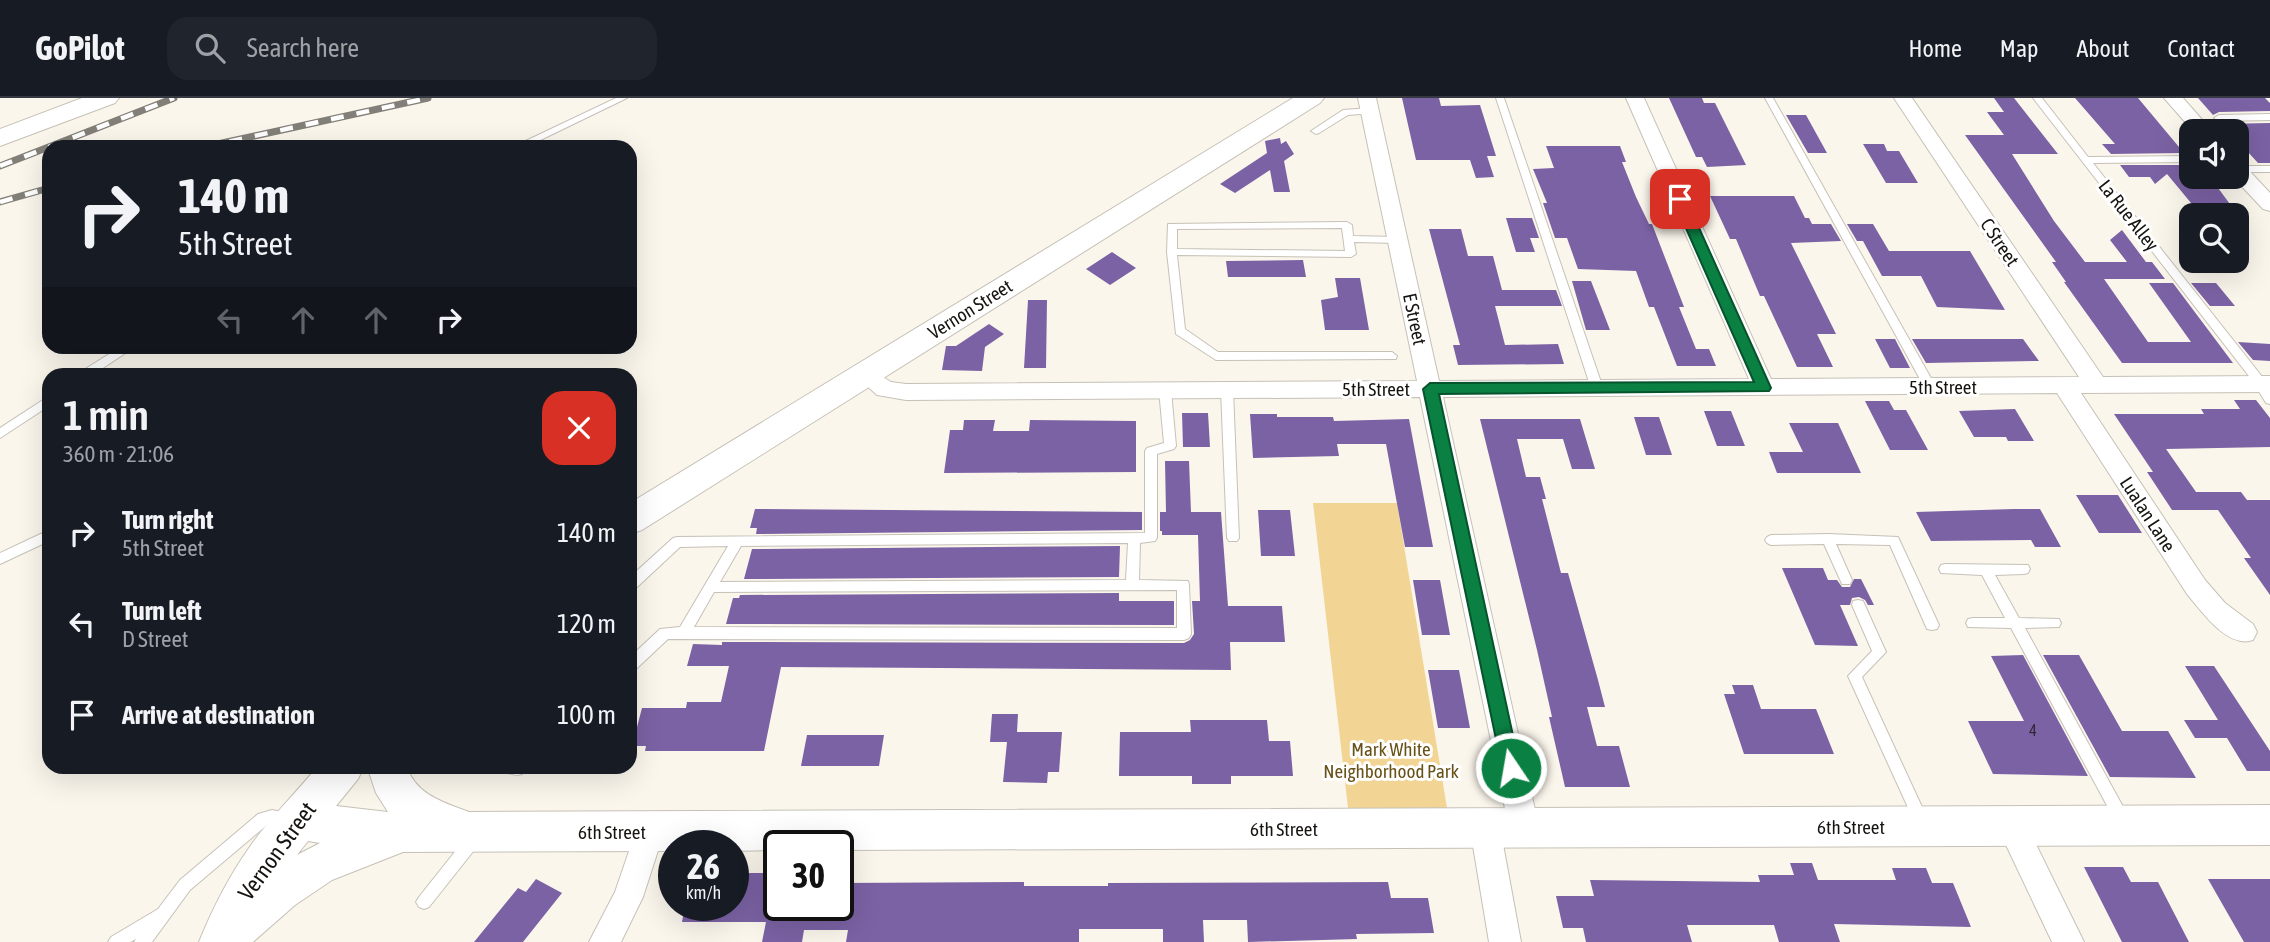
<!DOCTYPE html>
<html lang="en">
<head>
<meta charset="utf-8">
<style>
  body { margin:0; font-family:"Asap Condensed",sans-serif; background:#20242c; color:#f1f3f6; height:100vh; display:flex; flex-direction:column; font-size:26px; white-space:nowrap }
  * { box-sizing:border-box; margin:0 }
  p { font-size:23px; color:#9ea1a6 }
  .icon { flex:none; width:38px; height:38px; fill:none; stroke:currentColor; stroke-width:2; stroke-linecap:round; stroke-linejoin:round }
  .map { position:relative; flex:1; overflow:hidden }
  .details { position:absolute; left:42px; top:270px; width:595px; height:406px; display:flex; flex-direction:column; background:#171b24; border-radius:21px; box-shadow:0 7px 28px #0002 }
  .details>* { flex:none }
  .banner { position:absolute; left:42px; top:42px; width:595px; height:214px; border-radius:21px; box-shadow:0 7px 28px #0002; background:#171b24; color:#f1f3f6; overflow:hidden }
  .controls { position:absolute; left:2179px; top:21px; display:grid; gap:14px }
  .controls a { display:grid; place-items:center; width:70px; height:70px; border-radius:14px; background:#171b24; box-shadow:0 7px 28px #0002; font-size:35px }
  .speed { position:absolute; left:658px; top:732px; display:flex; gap:14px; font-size:35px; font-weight:700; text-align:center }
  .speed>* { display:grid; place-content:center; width:91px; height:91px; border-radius:50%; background:#171b24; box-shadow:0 7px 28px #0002; line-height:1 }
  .speed small { font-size:18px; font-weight:400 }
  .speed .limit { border:4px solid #111; border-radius:10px; background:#fff; color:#111 }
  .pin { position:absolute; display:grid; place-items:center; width:60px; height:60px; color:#fff; margin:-30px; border-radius:14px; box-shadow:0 4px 10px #0006 }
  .me { position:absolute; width:77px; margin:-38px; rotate:348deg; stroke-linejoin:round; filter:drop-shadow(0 0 5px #0008) }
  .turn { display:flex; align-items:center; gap:24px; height:147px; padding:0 21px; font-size:32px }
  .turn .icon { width:91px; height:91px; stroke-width:2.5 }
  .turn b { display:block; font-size:49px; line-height:60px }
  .lanes { display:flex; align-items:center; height:66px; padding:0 21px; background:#0003; justify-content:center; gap:35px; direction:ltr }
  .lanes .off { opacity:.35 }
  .round { display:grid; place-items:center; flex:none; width:74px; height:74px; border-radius:21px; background:#20242c }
  .head { display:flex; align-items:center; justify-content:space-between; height:119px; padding:0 21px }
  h1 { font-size:42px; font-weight:600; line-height:52px }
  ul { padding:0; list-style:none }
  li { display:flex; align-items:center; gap:21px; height:91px; padding:0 21px }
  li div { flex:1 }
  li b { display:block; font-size:26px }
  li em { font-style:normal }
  header { display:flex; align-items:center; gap:42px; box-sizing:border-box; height:98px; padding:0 35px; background:#171b24; border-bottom:2px solid #363941 }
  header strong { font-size:33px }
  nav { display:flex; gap:38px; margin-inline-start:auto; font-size:24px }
  .search { width:490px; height:63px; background:#20242c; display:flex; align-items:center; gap:18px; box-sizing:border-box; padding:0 24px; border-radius:21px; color:#9ea1a6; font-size:26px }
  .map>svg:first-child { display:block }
  .green { fill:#f2d595 }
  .building { fill:#7b62a4 }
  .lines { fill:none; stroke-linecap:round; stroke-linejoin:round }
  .lane-casing { stroke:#c6c1b7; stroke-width:2 }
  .street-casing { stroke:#c6c1b7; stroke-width:2 }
  .secondary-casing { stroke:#c6c1b7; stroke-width:2 }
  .lane { fill:#fff; fill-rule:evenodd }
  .street { fill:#fff; fill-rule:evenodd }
  .secondary { fill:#fff; fill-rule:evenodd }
  .rail-casing { stroke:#827f78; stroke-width:7 }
  .rail { stroke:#fff; stroke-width:4.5; stroke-dasharray:13; stroke-linecap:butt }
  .route { fill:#0b8043; stroke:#07532c; stroke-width:2 }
  .labels { text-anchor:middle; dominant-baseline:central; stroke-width:6; stroke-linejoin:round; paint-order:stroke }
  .number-label { font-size:16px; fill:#2f2835 }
  .street-label { font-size:19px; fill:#161410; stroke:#fff }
  .park-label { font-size:19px; fill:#685116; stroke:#fff }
  .near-street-label { font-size:23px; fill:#161410; stroke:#fff }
</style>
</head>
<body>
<header>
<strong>GoPilot</strong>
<div class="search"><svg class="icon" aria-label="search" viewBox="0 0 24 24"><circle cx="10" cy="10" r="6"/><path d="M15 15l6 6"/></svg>Search here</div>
<nav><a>Home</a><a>Map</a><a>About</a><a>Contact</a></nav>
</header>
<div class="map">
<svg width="2270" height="844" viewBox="0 0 2270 844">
  <rect width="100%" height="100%" fill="#fbf6ec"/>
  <!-- green -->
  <path class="green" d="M1313 405H1397L1447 710H1348Z"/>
  <!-- building -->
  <path class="building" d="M1402 0H1439L1441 8 1480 7 1496 58H1487L1494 79 1476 80 1470 62H1416Z
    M1669 0H1702L1704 5H1715L1746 67 1707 69 1702 59H1696Z
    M1994 0H2014L2058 56H2012L2054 123 2085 164H2127L2110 142 2122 132 2146 164H2152L2165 181H2104L2148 244H2191L2149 185H2173L2233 265H2122L2064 184H2066L2052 164H2056L1965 37H2004L1987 14H2004Z
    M2075 0H2138L2184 55 2111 56 2102 46H2115Z
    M2198 0H2265L2270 5V13L2219 14 2213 17Z
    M1786 17H1806L1827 55H1808Z
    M2270 25V65H2258L2236 41V33H2229L2222 26Z
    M1280 40 1281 46 1286 43 1294 56 1284 63 1290 94H1274L1270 72 1235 95 1220 86 1267 55 1265 43Z
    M1863 46H1884L1887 53H1899L1918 85H1886Z
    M1546 48H1620L1626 64H1622L1636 99 1649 126H1652L1684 209H1679L1696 251H1709L1716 268H1677L1654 209H1649L1636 173 1578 171 1567 140H1555L1543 105H1547L1533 71 1554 70Z
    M2120 67H2191V79H2210L2238 117H2201L2167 76 2155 86 2150 79H2129Z
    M1710 98H1794L1805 120H1809L1812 126H1831L1841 143 1791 145 1836 236H1817L1833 269H1797L1764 198H1760L1736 141H1730Z
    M1506 120H1532L1539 140H1530L1535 154H1516Z
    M1847 126H1873L1889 153H1970L2005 212 1937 209 1921 178H1882L1863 143H1857Z
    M1429 131H1461L1468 158H1493L1502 192H1556L1562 208H1495L1505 247 1558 246 1564 266 1458 267 1453 247H1460Z
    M1112 154 1136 170 1110 187 1086 171Z
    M1303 162 1306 179H1228L1226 163Z
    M1335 180H1360L1369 232H1325L1321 202 1338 199Z
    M1572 183H1591L1610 232H1586Z
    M2191 185H2216L2235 208H2210Z
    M1028 202H1047L1046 270H1024Z
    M989 226 1004 236 985 249 982 273 942 272 946 248H956Z
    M1875 241H1895L1910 270H1890Z
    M1912 241H2023L2039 263 1926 265Z
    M2238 244 2270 246V263L2253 262Z
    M2234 302H2256L2270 320V349L2166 351 2196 394H2241L2247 402H2270V497L2244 460H2251L2218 412H2172L2147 374H2153L2114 316H2204L2201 311H2240Z
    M1865 303H1889L1894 312H1906L1928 352H1890Z
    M2015 311 2034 343H2008L2006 339H1974L1959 313Z
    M1704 313H1731L1745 348H1717Z
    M1182 315H1208L1210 349H1183Z
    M1250 316H1277V319H1333L1334 323 1409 321 1433 449H1405L1386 346H1337L1339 358 1253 360Z
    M1634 319H1659L1672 357H1646Z
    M1480 321H1580L1595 371H1572L1563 341H1517L1526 379H1540L1546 401H1542L1561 475H1568L1598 582 1605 609H1587L1597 648H1619L1630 689H1565L1549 619H1552L1537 552Z
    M964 322H995L993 333H1029L1030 322 1136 323V374L944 375 950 332H963Z
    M1789 325H1838L1861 375H1777L1769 354H1803Z
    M1165 363H1189L1191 414H1221L1228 508H1282L1285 544H1230L1231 572 781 569 764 653H645L646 648H632L642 610H686L687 604H721L729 568H687L693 546 722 547V544L1184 545 1190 542 1194 536 1192 503H1200L1198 437H1162V433H1160V414H1166Z
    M2076 397H2118L2142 435H2099Z
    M755 411 1142 414V432L756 436 757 430H750Z
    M2014 411H2040L2061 449H2035L2031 442 1931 443 1916 414Z
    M1258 412H1290L1295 458H1261Z
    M1120 448 1119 479 744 481 752 451Z
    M1782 470H1823L1828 482H1837L1842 489H1850L1854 481H1861L1874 507H1868L1865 502 1859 499 1852 500 1850 507H1840L1858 548 1815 547Z
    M1413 482H1440L1450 537H1422Z
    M1119 495V503H1174V527L726 526 733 500H739L740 497Z
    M2023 557 2088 678 1993 676 1968 623H2024L1991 558Z
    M2043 557H2079L2122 633H2168L2196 680 2110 679Z
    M2185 568H2214L2270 653V673H2247L2227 640H2195L2184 622H2218Z
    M1428 572H1459L1470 630H1438Z
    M1732 587H1753L1761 611H1816L1834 656H1744L1724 596H1735Z
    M992 616H1018L1017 634H1062L1059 674H1048L1047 685 1003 684 1007 644H990Z
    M1190 622H1267L1269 643H1290L1293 678H1231V686H1192V678H1119L1120 634H1191Z
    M807 637H884L879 668H801Z
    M1790 765H1812L1818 782H1896L1892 770H1926L1932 785H1953L1971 829 1834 826 1840 844H1779L1774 827H1687L1692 844H1586L1583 830H1563L1556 798H1594L1590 782 1760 784 1758 777H1794Z
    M2084 769H2123L2131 784H2158L2189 844H2122Z
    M733 775H765L763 785H779V807H838V785L1024 784V788H1108V785L1388 784 1391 800H1428L1434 835 1356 836 1357 841 1248 844 1247 822H1203L1204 844H1163V831H1079V844H846L848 832H804L802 844H762L766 824H682L685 807H733Z
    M536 781 562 795 523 844H474L518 790 526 794Z
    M2208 781H2270V844H2244Z"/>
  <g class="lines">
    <defs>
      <path id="lane" d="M616 0H627L526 49H513Z
        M1496 0H1504L1603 290 1601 293 1597 294 1591 290Z
        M1765 0H1773L1936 289 1934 292H1926Z
        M2033 0H2042L2088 59 2191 58V64L2093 65 2260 276 2270 293V306L2266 305 2252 282Z
        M1370 10 1375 13 1373 15 1348 17 1319 35 1316 36 1311 33 1343 12Z
        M2270 16V22L2219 23 2214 20 2219 17Z
        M2237 68H2270V74H2237Z
        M1347 124 1352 127 1353 138 1398 139 1403 142 1398 145 1354 144 1356 156 1351 159 1177 157 1185 231 1218 254H1392L1397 258 1396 261 1216 262 1176 236 1167 154 1168 126ZM1342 130 1345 153 1177 151V131Z
        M122 248H136L94 276H81L82 273Z
        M1165 288 1171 292 1176 348 1174 351 1157 356V440L1155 443 1140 445 1139 482 1188 483 1189 487 1191 536 1189 540 1184 542 668 541 635 572 630 574V559L660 531 680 529 728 448 680 449 635 491 630 492V479L673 440 677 439 1145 435V353L1147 350 1164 345 1159 292ZM1128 445 1126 482 720 484 741 448ZM1177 492V530L694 529 714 494Z
        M1227 288 1233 292 1239 440 1237 443H1229L1227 440 1221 292Z
        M49 298V308L0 340V330Z
        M47 433 49 434V443L0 466V455Z
        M1828 436 1898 439 1939 527 1937 531 1932 532 1927 531 1890 447 1836 446 1852 482 1850 486H1842L1824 446 1771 447 1767 445 1765 442 1767 439 1771 437Z
        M1945 466 2028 467 2030 471 2028 475 2024 476 1995 477 2019 520 2059 521 2061 525 2059 529 2025 530 2127 716 2129 721 2127 726 2122 728 2117 726 2011 530 1968 529 1966 525 1968 521 1973 520H2005L1982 477 1941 475 1939 471 1941 467Z
        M1858 502 1863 503 1886 554 1862 579 1928 722 1926 727 1921 729 1916 727 1848 578 1872 553 1852 507 1853 503Z
        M500 668H529C523 681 513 677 502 673Z
        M272 712 293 716 295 721 293 726 288 728 267 727 190 792 152 844H134L136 841 130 844H108L111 839 158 811 180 782 258 716Z
        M474 734 479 736 481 741 479 746 429 809 424 811 419 809 416 804 419 799 469 736Z"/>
      <path id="street" d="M1358 0H1376L1439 283 1749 281 1626 0H1644L1771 281 2079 279 1894 0H1912L2103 279 2270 278V294L2081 295 2205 482 2225 505 2253 526 2257 534 2253 542C2228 551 2202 514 2187 496L2057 295 1443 299 1539 730 1534 740 1524 744 1514 740 1509 730 1420 299 906 302 877 297 854 276 857 270 865 268 891 284 906 286 1417 283Z
        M2164 0H2183L2212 33H2193Z
        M2236 64 2243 66 2270 95V113L2263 111 2233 79H2236Z
        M2012 714 2022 718 2084 844H2052L1997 728 2002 718Z
        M1485 716 1495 720 1500 730 1521 844H1489L1470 730 1475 720Z
        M649 720 659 724 664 734 643 799 621 844H589L615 794 639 724Z"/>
      <path id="secondary" d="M82 0H119L115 5 0 48V31Z
        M1293 0H1324L1320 5 642 432 630 436V405Z
        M318 668H364L358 681 336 708 388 714 376 695 367 668H407C414 696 445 705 469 714L2270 707V747L838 752V747H779V752L733 753V747H674V753L403 754 332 782 295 807 253 844H199C212 812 228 780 249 750 269 721 295 696 318 668ZM308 743 320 745 297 757Z"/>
    </defs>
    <!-- lane casing -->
    <use href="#lane" class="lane-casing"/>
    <!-- street casing -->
    <use href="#street" class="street-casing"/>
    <!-- secondary casing -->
    <use href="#secondary" class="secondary-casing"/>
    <!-- lane -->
    <use href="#lane" class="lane"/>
    <!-- street -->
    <use href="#street" class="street"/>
    <!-- secondary -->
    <use href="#secondary" class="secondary"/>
    <defs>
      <path id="rail" d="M204 49 428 0
        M0 68 174 0
        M0 104 49 90"/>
    </defs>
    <!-- rail casing -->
    <use href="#rail" class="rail-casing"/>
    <!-- rail -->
    <use href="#rail" class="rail"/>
  </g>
  <!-- route -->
  <path class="route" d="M1680 97 1686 101 1771 290 1769 293 1439 296 1520 670 1517 676 1511 679 1504 676 1502 670 1423 291 1430 285 1754 284 1673 101Z"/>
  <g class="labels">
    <!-- number labels -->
    <g class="number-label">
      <text x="2033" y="632">4</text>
    </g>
    <!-- street labels -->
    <g class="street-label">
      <text transform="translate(2129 117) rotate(52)">La Rue Alley</text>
      <text transform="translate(2000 144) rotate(56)">C Street</text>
      <text transform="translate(970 211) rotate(-32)">Vernon Street</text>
      <text transform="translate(1415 221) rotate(78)">E Street</text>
      <text x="1943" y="289">5th Street</text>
      <text x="1376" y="291">5th Street</text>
      <text transform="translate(2148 416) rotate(57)">Lualan Lane</text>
      <text x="1851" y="729">6th Street</text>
      <text x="1284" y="731">6th Street</text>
      <text x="612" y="734">6th Street</text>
    </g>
    <!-- park labels -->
    <g class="park-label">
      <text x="1391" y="651">Mark White<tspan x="1391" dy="22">Neighborhood Park</tspan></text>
    </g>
    <!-- near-street labels -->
    <g class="near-street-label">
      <text transform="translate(277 753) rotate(-54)">Vernon Street</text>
    </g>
  </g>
</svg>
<div class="controls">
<a><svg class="icon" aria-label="sound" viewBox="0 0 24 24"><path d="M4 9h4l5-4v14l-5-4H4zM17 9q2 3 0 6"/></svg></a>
<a><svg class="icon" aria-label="search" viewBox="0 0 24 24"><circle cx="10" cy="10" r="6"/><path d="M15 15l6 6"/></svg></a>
</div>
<div class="speed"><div>26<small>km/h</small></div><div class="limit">30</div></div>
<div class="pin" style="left:1680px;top:101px;background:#d93025"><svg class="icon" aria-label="arrive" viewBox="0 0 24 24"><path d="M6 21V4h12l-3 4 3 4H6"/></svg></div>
<svg class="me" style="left:1511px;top:670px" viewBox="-20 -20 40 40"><circle r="17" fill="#0b8043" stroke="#fff" stroke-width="3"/><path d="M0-11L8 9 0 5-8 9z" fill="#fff"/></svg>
<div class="banner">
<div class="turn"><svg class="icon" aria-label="right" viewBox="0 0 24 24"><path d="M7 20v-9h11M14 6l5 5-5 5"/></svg><div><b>140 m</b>5th Street</div></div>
<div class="lanes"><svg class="icon off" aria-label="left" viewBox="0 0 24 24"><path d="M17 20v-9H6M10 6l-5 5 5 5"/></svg><svg class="icon off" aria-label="ahead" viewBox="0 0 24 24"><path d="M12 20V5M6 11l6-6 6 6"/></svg><svg class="icon off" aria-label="ahead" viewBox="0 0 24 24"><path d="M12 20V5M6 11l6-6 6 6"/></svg><svg class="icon" aria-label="right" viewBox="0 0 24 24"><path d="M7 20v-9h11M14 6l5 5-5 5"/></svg></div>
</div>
<section class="details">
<div class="head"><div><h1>1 min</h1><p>360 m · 21:06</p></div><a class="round" style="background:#d93025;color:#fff"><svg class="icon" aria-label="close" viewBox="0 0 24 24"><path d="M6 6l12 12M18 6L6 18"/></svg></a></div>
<ul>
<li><svg class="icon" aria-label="right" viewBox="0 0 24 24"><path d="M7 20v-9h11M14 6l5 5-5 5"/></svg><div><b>Turn right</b><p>5th Street</p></div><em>140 m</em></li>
<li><svg class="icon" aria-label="left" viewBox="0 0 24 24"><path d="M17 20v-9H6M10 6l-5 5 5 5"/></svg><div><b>Turn left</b><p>D Street</p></div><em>120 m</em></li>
<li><svg class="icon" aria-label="arrive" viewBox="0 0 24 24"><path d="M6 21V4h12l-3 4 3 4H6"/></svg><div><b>Arrive at destination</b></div><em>100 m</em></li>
</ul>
</section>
</div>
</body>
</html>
